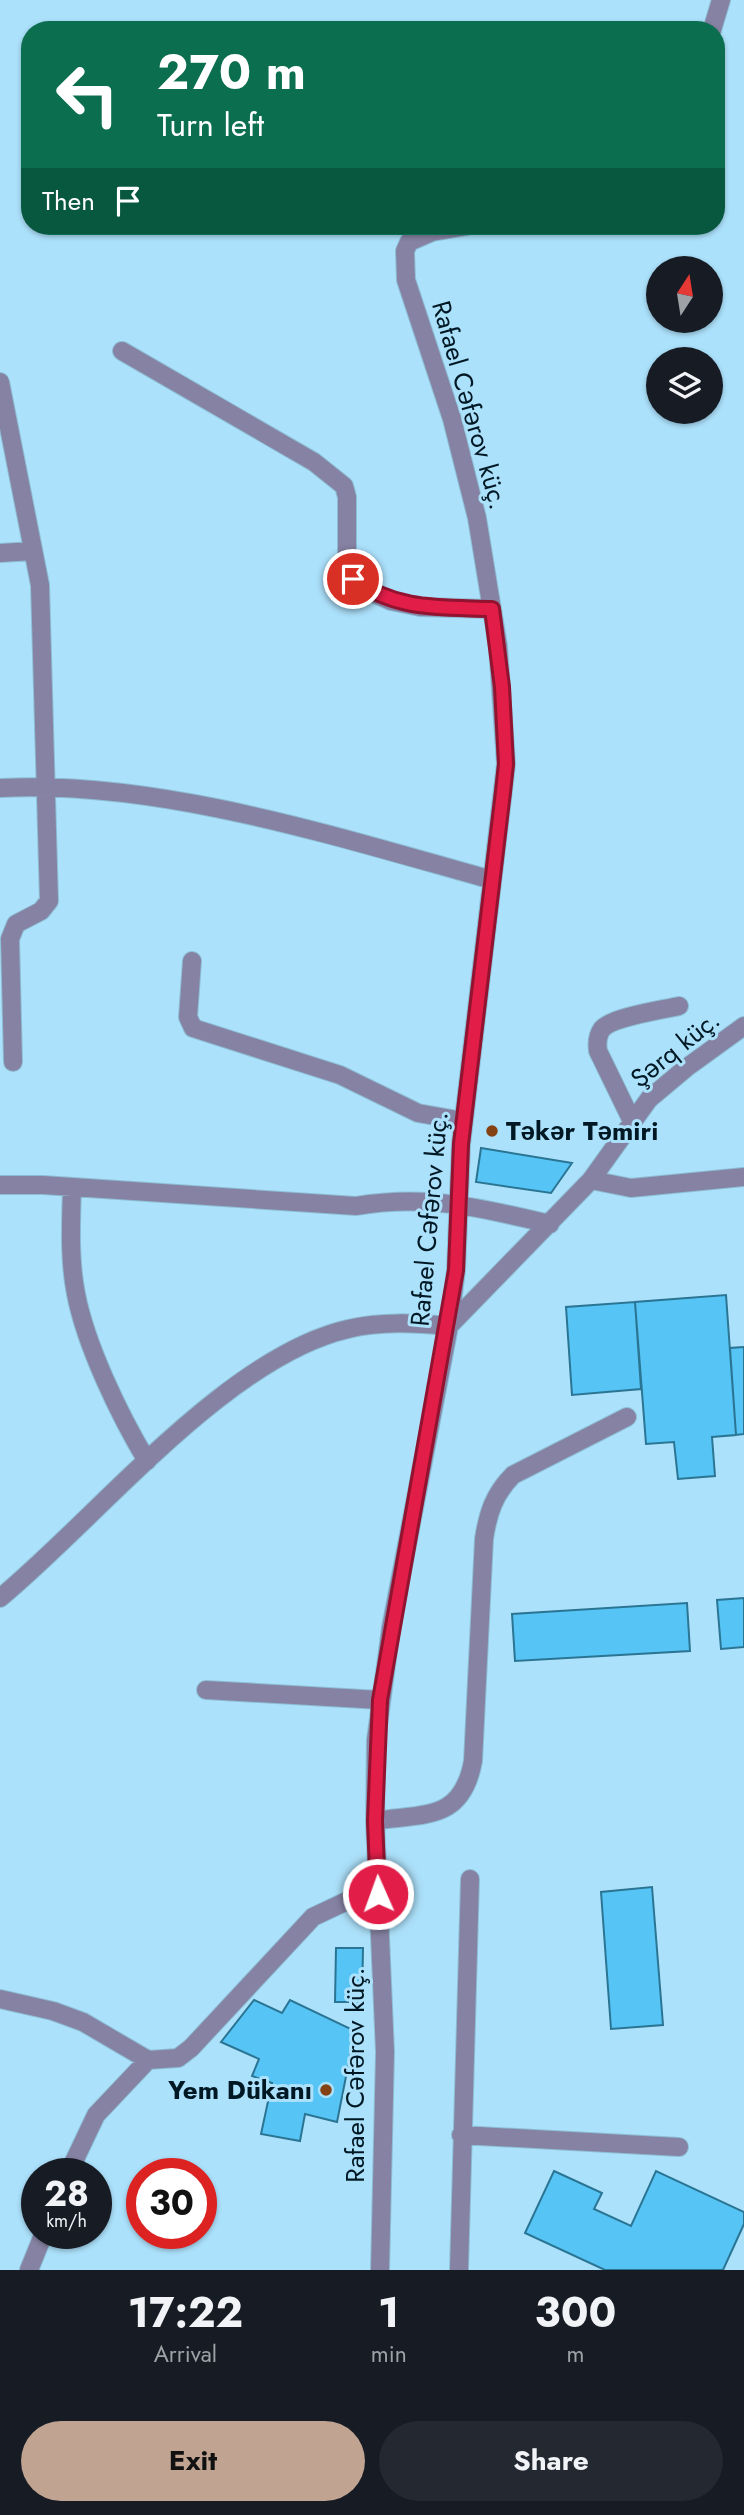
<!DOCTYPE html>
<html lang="en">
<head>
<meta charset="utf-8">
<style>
  body { margin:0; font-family:Jost,sans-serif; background:#242831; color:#f1f3f6; height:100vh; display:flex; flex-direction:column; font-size:26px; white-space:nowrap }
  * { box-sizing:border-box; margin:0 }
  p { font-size:23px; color:#9ea1a6 }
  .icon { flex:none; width:38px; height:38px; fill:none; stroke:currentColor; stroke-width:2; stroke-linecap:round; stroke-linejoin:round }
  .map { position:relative; height:2270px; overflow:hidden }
  .side { display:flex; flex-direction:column; background:#171b24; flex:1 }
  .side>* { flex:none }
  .guide { position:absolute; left:21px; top:21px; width:704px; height:214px; border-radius:28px; box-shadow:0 2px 5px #0004; background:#0b6e4f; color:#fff; overflow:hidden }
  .needle { width:46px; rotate:12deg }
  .fabs { position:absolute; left:646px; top:256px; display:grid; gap:14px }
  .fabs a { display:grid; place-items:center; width:77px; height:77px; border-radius:50%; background:#171b24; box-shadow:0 2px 5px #0004; font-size:35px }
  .speed { position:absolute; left:21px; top:2158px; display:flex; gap:14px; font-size:35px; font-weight:700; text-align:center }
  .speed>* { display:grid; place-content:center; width:91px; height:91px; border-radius:50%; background:#171b24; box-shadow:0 2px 5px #0004; line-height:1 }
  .speed small { font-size:18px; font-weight:400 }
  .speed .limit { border:10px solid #d22; background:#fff; color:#111 }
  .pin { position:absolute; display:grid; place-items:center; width:60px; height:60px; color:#fff; margin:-30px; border:4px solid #fff; border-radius:50%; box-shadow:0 2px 7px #0007 }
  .me { position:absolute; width:77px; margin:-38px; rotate:358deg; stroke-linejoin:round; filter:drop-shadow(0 0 5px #0008) }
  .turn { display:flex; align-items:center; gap:24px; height:147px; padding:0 21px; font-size:32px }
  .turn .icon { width:91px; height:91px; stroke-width:2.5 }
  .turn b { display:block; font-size:49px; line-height:60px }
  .then { display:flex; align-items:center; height:66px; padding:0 21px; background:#0003; gap:14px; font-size:26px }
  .eta { display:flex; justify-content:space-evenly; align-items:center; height:119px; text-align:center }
  .eta b { font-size:42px; font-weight:700; line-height:49px }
  .button { display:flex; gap:14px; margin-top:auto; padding:14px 21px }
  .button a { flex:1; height:80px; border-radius:42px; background:#c0a390; color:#111; font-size:28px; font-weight:700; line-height:80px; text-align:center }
  .button a+a { background:#242831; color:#f1f3f6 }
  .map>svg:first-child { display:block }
  .building { fill:#56c5f5; stroke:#2b7594; stroke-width:2 }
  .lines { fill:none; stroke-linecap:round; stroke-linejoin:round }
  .minor-casing { stroke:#8dbdd4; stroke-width:20 }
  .minor { stroke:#8682a3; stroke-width:18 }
  .route-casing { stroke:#92132f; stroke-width:18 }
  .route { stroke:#e11d48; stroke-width:12 }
  .poi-dot { fill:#844114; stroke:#ace1fb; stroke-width:2.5 }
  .labels { text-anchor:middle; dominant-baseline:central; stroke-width:6; stroke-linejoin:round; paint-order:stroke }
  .street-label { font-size:26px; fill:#001824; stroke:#ace1fb }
  .poi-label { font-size:26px; font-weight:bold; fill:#001824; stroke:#ace1fb; text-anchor:start }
</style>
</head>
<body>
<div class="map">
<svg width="744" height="2270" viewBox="0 0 744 2270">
  <rect width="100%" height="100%" fill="#ace1fb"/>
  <!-- building -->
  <path class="building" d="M481 1148 572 1163 551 1193 476 1182Z
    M726 1295 736 1435 712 1437 715 1476 678 1479 674 1442 646 1444 635 1302Z
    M635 1302 641 1389 572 1395 566 1307Z
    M744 1347V1434L736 1435 730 1348Z
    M744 1598V1647L721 1649 717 1600Z
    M687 1603 690 1651 515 1661 512 1614Z
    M652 1887 663 2025 611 2029 601 1892Z
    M336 1948H363L362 2002H335Z
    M254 2000 282 2013 290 2000 355 2031 337 2122 305 2114 300 2141 261 2134 272 2083 252 2076 259 2059 221 2042Z
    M554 2171 602 2193 594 2209 631 2226 656 2171 744 2212V2224L723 2270H605L525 2233Z"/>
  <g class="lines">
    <defs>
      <path id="minor" d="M712 30 721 0
        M122 351 314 462 344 486 347 497V560L353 579 373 593 391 601 420 607 492 609
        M0 382 40 585 49 901 41 911 16 924 10 939 13 1062
        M0 553 33 551
        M0 788C161 780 337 837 492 880
        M192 961 188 1017 193 1028 340 1075 418 1113 463 1121
        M632 1121 598 1051C597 1044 597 1036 602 1029 612 1017 662 1010 679 1006
        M591 1180 631 1188 744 1177
        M0 1185H43L356 1206C428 1194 481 1208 550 1224
        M72 1187C71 1223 69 1259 76 1294 86 1346 120 1416 147 1461
        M0 1598C97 1518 226 1357 348 1329 381 1321 415 1323 449 1326L591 1180 649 1099 686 1068 744 1026
        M206 1690 380 1700
        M375 1821C426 1813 462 1821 473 1761L484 1539C488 1513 494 1494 513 1475L627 1417
        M0 1999 53 2011 83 2022 148 2060 178 2058 191 2048 313 1917 349 1900 378 1894
        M461 2135 679 2147
        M68 2174 96 2115 148 2060
        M29 2270 44 2233
        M380 2270 385 2052 375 1821 376 1740 391 1628 449 1326 456 1270 461 1144 506 764 498 646 477 518 452 419 406 280 405 251 409 242 432 232 467 226
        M459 2270 470 1879"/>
    </defs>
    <!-- minor casing -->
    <use href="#minor" class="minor-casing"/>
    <!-- minor -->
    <use href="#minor" class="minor"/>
  </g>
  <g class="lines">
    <defs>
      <path id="route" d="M353 579C398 611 439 607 492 609L502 687 506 764 503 792 461 1144 456 1270 380 1700 375 1821 378 1894"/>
    </defs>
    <!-- route casing -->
    <use href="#route" class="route-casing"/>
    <!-- route -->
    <use href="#route" class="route"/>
  </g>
  <!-- markers -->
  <g class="poi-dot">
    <circle cx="492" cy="1131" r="7"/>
    <circle cx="326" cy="2090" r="7"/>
  </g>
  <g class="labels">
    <!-- street labels -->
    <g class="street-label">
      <text transform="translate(470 405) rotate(74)">Rafael Cəfərov küç.</text>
      <text transform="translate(675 1049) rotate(-39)">Şərq küç.</text>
      <text transform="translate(429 1219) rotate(-85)">Rafael Cəfərov küç.</text>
      <text transform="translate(355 2075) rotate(-90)">Rafael Cəfərov küç.</text>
    </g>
    <!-- poi labels -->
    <g class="poi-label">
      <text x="506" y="1131">Təkər Təmiri</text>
      <text x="312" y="2090" text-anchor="end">Yem Dükanı</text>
    </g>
  </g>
</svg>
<div class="fabs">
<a><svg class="needle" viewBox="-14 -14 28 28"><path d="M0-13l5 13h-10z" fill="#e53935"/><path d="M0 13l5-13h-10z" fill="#9ea1a6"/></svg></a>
<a><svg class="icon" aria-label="layers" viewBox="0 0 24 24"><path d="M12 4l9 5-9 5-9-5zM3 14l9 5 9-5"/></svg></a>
</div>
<div class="speed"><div>28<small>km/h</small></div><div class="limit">30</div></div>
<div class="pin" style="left:353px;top:579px;background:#d93025"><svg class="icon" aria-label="arrive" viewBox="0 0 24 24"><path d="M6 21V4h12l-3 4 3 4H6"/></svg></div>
<svg class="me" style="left:378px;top:1894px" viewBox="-20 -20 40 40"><circle r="17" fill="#e11d48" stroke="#fff" stroke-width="3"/><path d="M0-11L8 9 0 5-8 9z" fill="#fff"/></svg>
<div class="guide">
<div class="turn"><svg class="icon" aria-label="left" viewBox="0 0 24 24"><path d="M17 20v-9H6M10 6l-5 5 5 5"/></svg><div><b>270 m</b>Turn left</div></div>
<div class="then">Then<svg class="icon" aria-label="arrive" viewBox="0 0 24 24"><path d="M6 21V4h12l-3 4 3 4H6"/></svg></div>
</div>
</div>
<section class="side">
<div class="eta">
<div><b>17:22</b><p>Arrival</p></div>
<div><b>1</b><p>min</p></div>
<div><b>300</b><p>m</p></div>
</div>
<div class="button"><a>Exit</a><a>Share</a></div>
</section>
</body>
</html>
